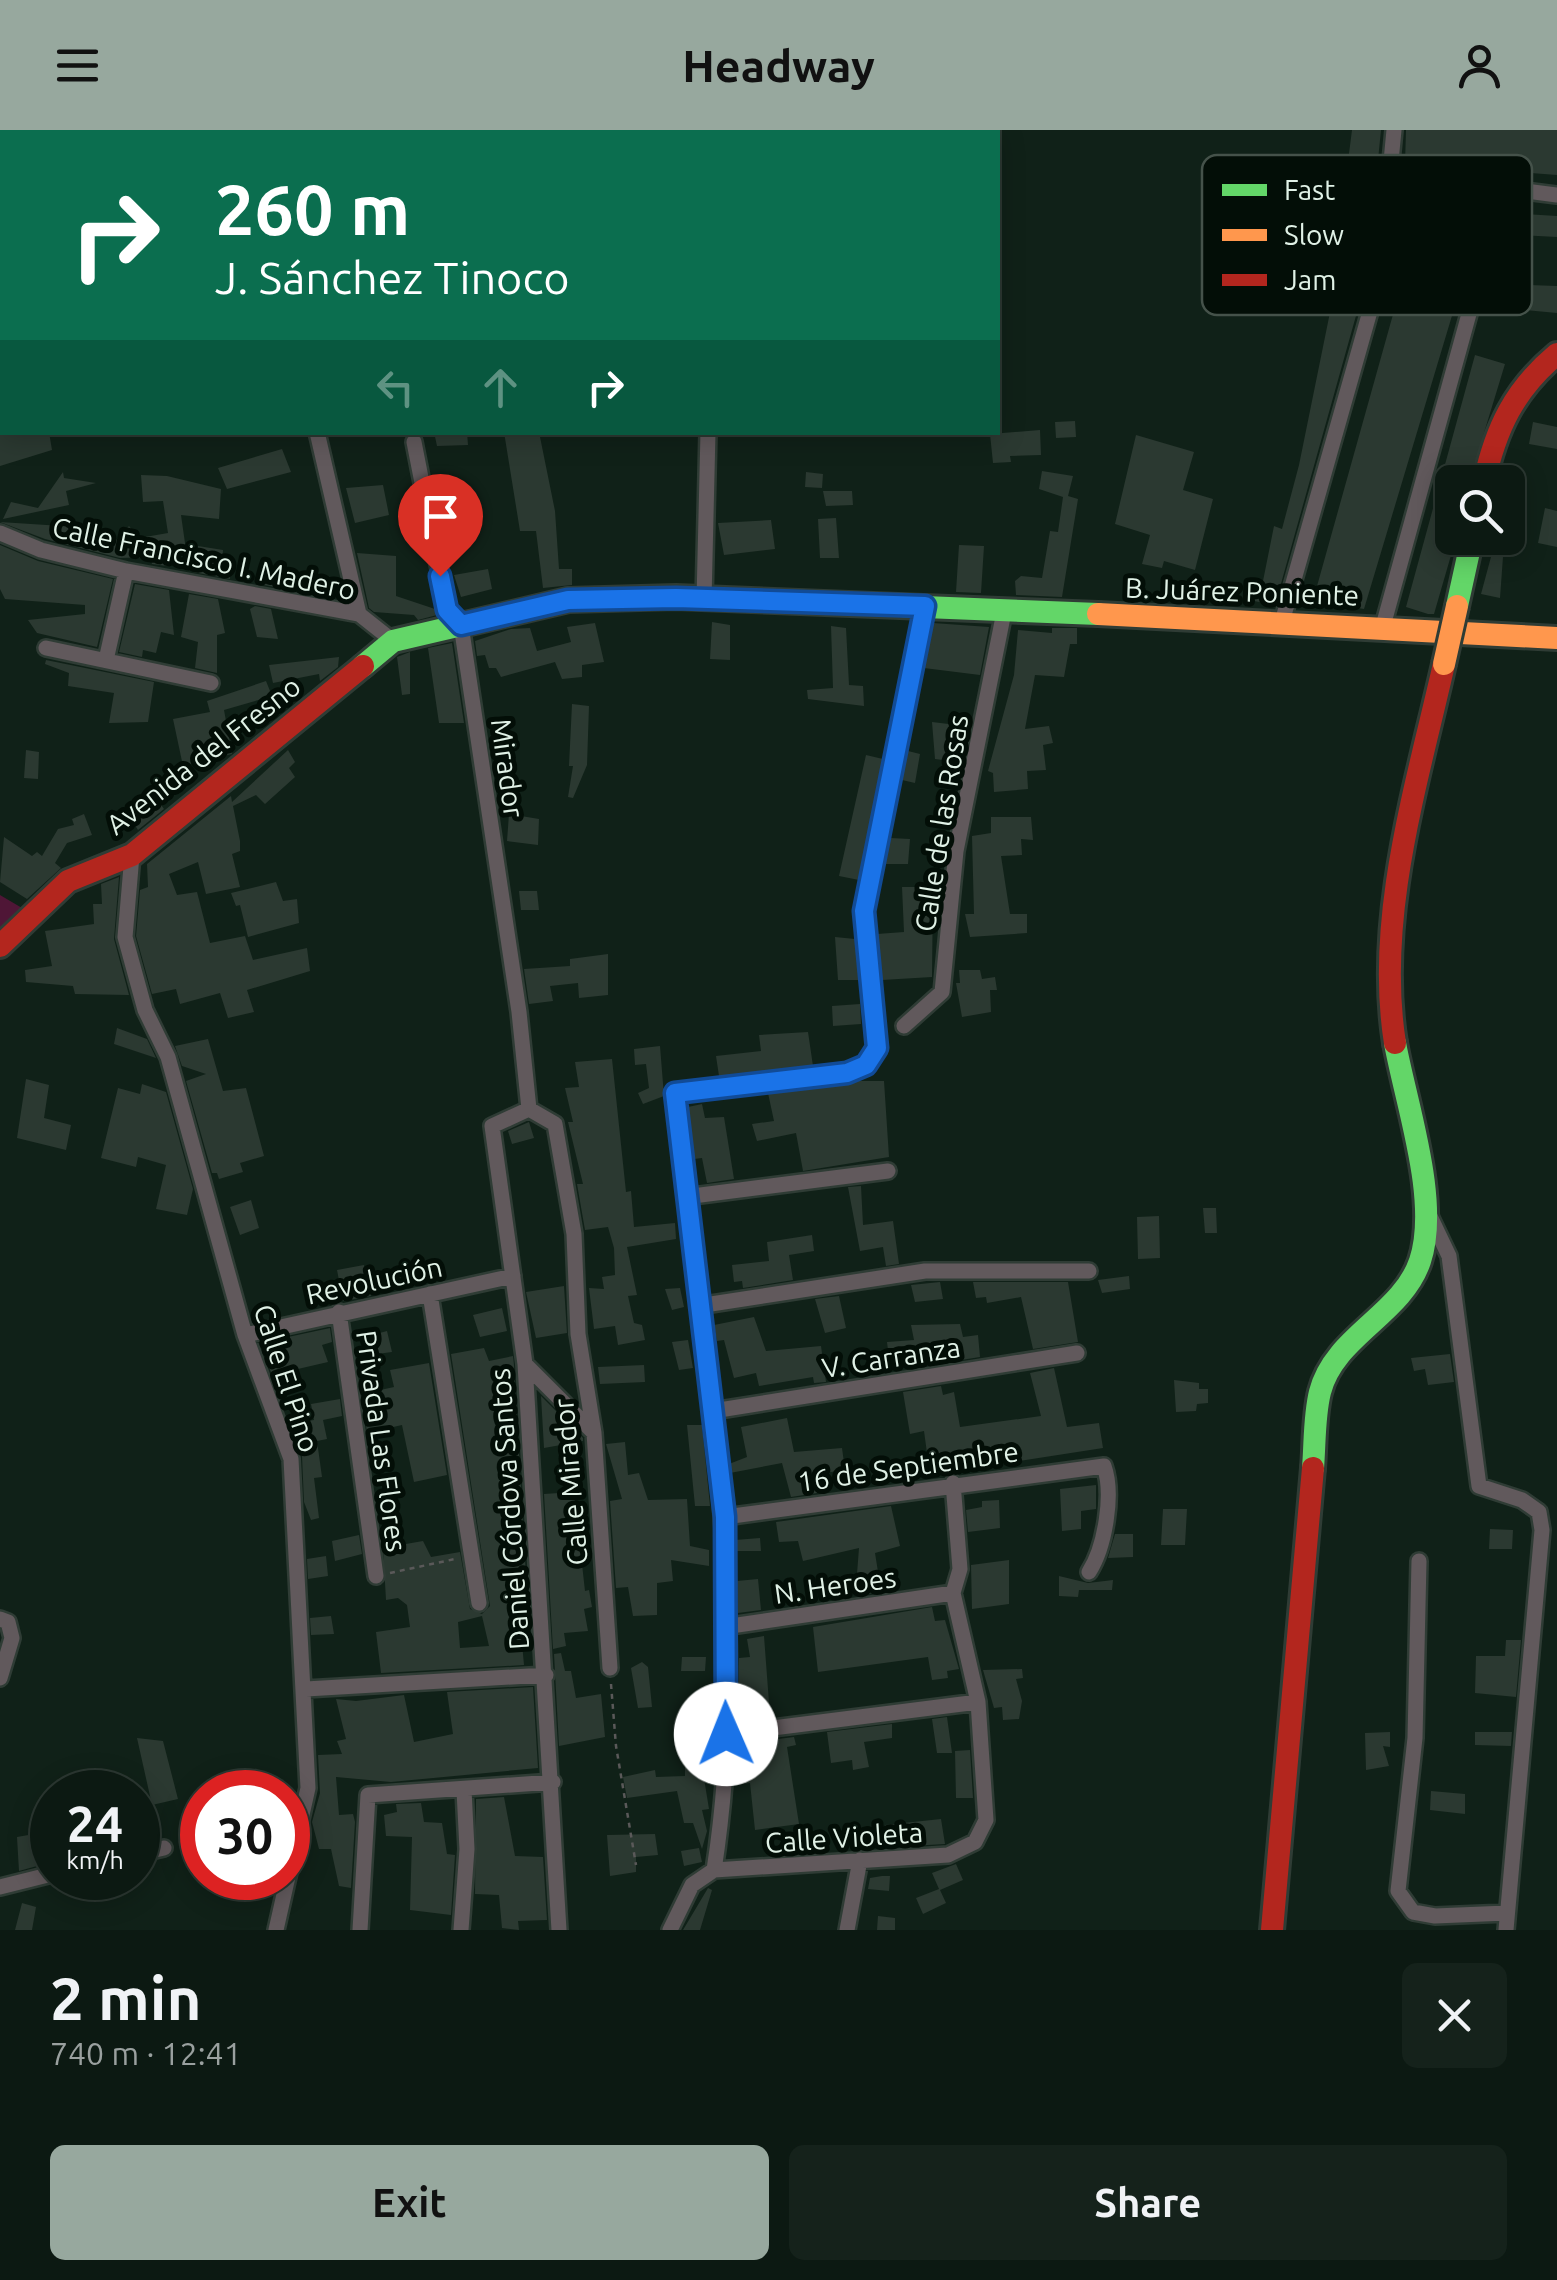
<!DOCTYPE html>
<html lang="en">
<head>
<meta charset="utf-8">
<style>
  body { margin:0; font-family:Ubuntu,sans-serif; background:#15221b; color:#f1f3f6; height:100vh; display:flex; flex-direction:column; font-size:38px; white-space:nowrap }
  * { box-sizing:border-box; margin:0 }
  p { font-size:32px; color:#9aa09f }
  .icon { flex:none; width:55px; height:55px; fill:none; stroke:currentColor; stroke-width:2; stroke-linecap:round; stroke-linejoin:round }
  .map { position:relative; height:1800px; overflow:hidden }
  .panel { display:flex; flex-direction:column; background:#0c1912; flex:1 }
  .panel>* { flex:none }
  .guide { position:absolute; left:0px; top:0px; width:1000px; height:305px; box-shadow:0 5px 25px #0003,0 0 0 2px #2c3832; background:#0b6e4f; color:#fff; overflow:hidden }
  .tools { position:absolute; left:1435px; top:335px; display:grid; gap:20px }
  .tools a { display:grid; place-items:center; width:90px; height:90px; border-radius:15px; background:#0c1912; box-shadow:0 5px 25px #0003,0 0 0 2px #2c3832; font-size:50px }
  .speed { position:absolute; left:30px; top:1640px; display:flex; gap:20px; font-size:50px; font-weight:700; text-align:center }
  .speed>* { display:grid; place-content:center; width:130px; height:130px; border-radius:50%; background:#0c1912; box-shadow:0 5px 25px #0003,0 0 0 2px #2c3832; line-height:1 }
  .speed small { font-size:25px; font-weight:400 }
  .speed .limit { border:15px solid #d22; background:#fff; color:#111 }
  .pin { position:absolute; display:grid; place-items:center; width:85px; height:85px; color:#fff; margin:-102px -42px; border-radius:50% 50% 50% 0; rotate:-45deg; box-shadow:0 0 10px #0007 }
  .pin .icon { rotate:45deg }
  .me { position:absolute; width:110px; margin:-55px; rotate:359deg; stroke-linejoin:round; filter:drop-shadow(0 0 8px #0008) }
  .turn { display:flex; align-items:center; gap:35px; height:210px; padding:0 50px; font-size:45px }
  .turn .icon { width:130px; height:130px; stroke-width:2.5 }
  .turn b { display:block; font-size:70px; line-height:85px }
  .lanes { display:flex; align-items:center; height:95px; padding:0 50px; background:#0003; justify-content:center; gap:50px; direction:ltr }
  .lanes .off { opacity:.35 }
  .round { display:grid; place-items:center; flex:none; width:105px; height:105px; border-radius:15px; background:#15221b }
  .headline { display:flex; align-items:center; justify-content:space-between; height:170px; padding:0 50px }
  h1 { font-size:60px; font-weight:600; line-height:75px }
  .button { display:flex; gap:20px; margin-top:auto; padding:20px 50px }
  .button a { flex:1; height:115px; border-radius:15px; background:#97a89e; color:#111; font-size:40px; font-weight:600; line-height:115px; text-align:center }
  .button a+a { background:#15221b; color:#f1f3f6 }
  header { display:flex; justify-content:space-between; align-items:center; height:130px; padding:0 50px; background:#97a89e; color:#111; font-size:45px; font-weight:600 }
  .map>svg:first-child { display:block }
  .green { fill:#4f1636 }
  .building { fill:#2b3931; fill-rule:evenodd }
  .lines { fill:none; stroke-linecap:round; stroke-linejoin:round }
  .street-casing { stroke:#2f3c35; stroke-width:20 }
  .fast-casing { stroke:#2f3c35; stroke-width:28 }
  .slow-casing { stroke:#2f3c35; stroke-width:28 }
  .jam-casing { stroke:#2f3c35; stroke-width:28 }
  .path { stroke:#5a5959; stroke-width:2.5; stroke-dasharray:5 5; stroke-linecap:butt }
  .street { stroke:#61595c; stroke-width:15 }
  .fast { stroke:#63d668; stroke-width:22 }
  .slow { stroke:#ff974d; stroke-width:22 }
  .jam { stroke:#b3261e; stroke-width:22 }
  .slow-bridge-casing { stroke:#2f3c35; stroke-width:28; stroke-linecap:butt }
  .slow-bridge { stroke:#ff974d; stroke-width:22 }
  .route-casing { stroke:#114b97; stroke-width:25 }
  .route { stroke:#1a73e8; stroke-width:18 }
  .labels { text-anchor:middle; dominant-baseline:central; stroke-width:10; stroke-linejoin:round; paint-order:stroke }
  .street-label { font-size:28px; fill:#e0f1e6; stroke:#030e07 }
  .key { fill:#030e07; stroke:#45524a; stroke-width:2.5 }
  .key-label { font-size:28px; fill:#e0f1e6 }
</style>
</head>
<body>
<header><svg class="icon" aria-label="menu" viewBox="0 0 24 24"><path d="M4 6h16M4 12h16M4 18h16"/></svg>Headway<svg class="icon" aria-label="person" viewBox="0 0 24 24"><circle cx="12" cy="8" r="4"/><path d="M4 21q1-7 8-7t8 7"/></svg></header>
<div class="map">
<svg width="1557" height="1800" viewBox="0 0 1557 1800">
  <rect width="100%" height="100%" fill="#102118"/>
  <!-- green -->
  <path class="green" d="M0 765 22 778 0 802Z"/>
  <!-- building -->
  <path class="building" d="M1352 0H1381L1366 150 1275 475 1249 470 1252 452 1262 456 1274 396 1282 399 1299 335 1339 138 1340 115 1331 113 1336 53 1345 55Z
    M1406 0H1557V45L1405 34Z
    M1398 76 1557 86V107L1486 103 1485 127 1434 123 1433 134 1417 133V122L1397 121Z
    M1529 155 1557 156V183L1525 180Z
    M1399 163 1454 179 1364 479 1341 475 1340 479 1326 478 1312 474Z
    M1475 225 1505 234 1469 352H1452L1456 408 1434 484H1428L1406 477Z
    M1075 291 1076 307 1056 308 1055 292Z
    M1533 292 1557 297V319L1529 314Z
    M1040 300 1041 325 1010 326 1011 332 993 333 990 304Z
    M23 302H49L52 320 0 336V306Z
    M434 302H467L468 315 437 316Z
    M504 302H539L555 381 559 439H572V455L543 458 536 401H520Z
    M1136 305 1194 322 1183 360 1213 369 1195 440 1164 431 1162 438 1142 434 1150 405 1115 394Z
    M282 319 291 342 227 359 218 338Z
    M1042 341 1073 346 1068 366 1078 369 1062 467 1016 465 1015 451 1021 446 1042 448 1050 401 1058 402 1063 367 1039 359Z
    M63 342 64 348 96 353 66 361 69 375 3 389 11 372 38 378Z
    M806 342 823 344 822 358 805 357Z
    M141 345 167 346 221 359 219 389 181 385 186 420 165 421 167 436 152 434 150 427 120 428 45 409 0 392 93 398 98 411 116 410 129 396 146 417 145 407 168 403 163 371 143 372Z
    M383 355 389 385 355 393 346 358Z
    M823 361H852L853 375 826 376Z
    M1545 378 1557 381V417L1538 413Z
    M475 382 480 398 444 404 443 403Z
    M836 388 839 428H820L818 389Z
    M771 390 775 419 724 425 718 393Z
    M1495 412 1504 413 1500 468 1481 464Z
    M0 415 38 431 113 449 97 517 37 503 28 490 85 484V475L5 469 0 459Z
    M959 415 984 416 981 463 956 462Z
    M198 416 223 420 222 435 230 436V449L193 442Z
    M357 423 396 426V466L435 479 437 485 418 490 414 485 374 482 369 478Z
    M262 436 264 445 283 447 281 458 258 454Z
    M488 439 492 459 461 467 454 445Z
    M135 454 169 460 174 505 161 502 156 523 143 520 142 527 119 522Z
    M189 464 218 469 225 503 217 505V543L195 538 198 512 181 507Z
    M255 476 271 479 278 509 257 507 250 479Z
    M712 492 730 495V530L710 529Z
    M595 493 604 532 582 535V547L562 549 555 532 501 547 496 538H489L485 525 477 526 475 511 511 499 530 498 537 521 571 512 567 497Z
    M933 493 989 497 980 545 924 538Z
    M831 496 846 498 849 555 863 556 864 576 808 569 807 560 833 558Z
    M1052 498H1077V514H1070L1064 547 1035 545 1025 599 1049 596 1053 613 1043 615 1046 640 1027 641 1028 659 994 662 993 643 988 641 1014 545 1018 500 1052 503Z
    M452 513 464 593H439L428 518Z
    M410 522V564L402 565 397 527Z
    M339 527 338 537 320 551 319 544 273 553 269 535Z
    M46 530 154 552 148 592 109 593 114 563 68 556 69 543 45 534Z
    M266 551 272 566 224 580 232 624 183 636 173 589 210 582 207 571Z
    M572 574 589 576 587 635 573 668 568 667 573 636H569Z
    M932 592 965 596 959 632 935 629Z
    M26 620 39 622 38 649 24 648Z
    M288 620 295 632 289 638 295 647 265 674 256 665 233 676 240 711V721L232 724 240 757 206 764 198 732 169 744 177 765 197 762 210 813 245 806 253 830 307 818 310 841 247 860 254 882 228 888 220 863 180 874 176 859 152 864 136 806 140 760 148 757 147 734 231 666 232 672Z
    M908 621 920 624 915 653 902 650Z
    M866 625 883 629 859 750 839 746Z
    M152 662 164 679 138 700 126 681Z
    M84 684 92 705 67 713 55 733 61 738 27 769 0 752 4 707 32 726 37 722 42 726 58 699 74 695 72 689Z
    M509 684 539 689 538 715 507 711Z
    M991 687H1031L1033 710 1021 709 1022 725 1001 726 1010 784H1027V803L970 807 965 784H974L972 706 991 703Z
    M890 708 910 709 908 734H885Z
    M119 747 114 809 129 865 75 864 73 856 26 852 25 840 52 836 45 801 94 794 93 774H102L101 754Z
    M276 752 283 771 297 769 299 793 248 807 240 775 236 776 231 763Z
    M902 757H933L932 847 882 850 877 804 904 802Z
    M519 761H537L539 780H521Z
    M835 807 855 809 859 850H838Z
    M608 824V865L579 868 578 853 550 856 553 871 529 874 524 839 570 836V829Z
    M959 840H980L982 849 995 847 997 860H990L991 882 962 887 956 853H960Z
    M860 874 861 894 833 896 832 876Z
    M117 898 147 909 156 928 114 914Z
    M808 902 813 936 719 946 716 926 761 921 759 905Z
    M208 909 223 961 246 958 264 1026 240 1033 243 1042 219 1049 217 1043H212L186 951 206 944 182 936 175 916Z
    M660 916 664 966 643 974 638 963 649 958 646 934 635 935 634 919Z
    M612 929 626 1062 631 1061 634 1097 675 1093 676 1109 627 1117 637 1165 628 1166 634 1193 642 1195 645 1210 618 1215 615 1196 594 1199 589 1158 604 1159 602 1147 615 1145 614 1118 608 1097 585 1100 577 1054H583L568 992H573L565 958 579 957 575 932Z
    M26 949 49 955 44 988 71 995 66 1020 17 1008Z
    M857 951H884L889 1027 803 1041 796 1003 757 1011 752 994 774 991 768 963Z
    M142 954 166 962 193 1059 187 1085 156 1079 166 1035 138 1027 136 1037 101 1028 118 958 140 964Z
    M702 974 705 988 724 987 734 1049 707 1053 702 1028 694 1029 688 977Z
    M529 992 534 1008 512 1014 508 1001Z
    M861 1056 863 1095 893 1091 899 1134 886 1136 883 1117 860 1121 848 1057Z
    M251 1070 259 1098 240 1105 230 1077Z
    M1203 1078H1216L1217 1103H1205Z
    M1159 1086 1160 1128 1138 1129 1137 1087Z
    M812 1105 814 1121 789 1125 793 1150 743 1158 742 1151 734 1152 732 1135 769 1131 767 1112Z
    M364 1135 371 1166 343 1171 337 1140Z
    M1129 1146 1130 1159 1102 1163 1098 1150Z
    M940 1152 943 1169 915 1172 911 1155Z
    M973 1152H1068L1078 1212 1033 1219 1021 1167 987 1173 986 1167 976 1168Z
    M564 1156 567 1203 536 1208 526 1162Z
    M680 1158 684 1177 672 1180 665 1159Z
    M839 1166 846 1198 825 1203 815 1169Z
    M502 1178 507 1201 480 1207 473 1185Z
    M754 1187 766 1221 821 1216 826 1252 814 1253 813 1247 759 1256 756 1243 734 1248 724 1210 717 1211 714 1195Z
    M960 1194 963 1207 978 1205 980 1227 911 1238 910 1234 890 1236 887 1212 914 1210 911 1195Z
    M330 1198 332 1212 322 1215 328 1232 272 1245 260 1213Z
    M387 1201 392 1222 377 1224 372 1205Z
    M688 1210 693 1238 679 1240 672 1212Z
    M484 1218 489 1231 513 1226 514 1235 526 1447 516 1448 524 1535 381 1543 376 1502 410 1497 407 1475 398 1468 386 1470 383 1418 423 1411 431 1427 460 1422 470 1479 482 1484 490 1476 451 1224ZM482 1486 489 1516 460 1518 458 1492Z
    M1450 1224 1454 1252 1428 1255 1425 1239 1414 1241 1411 1228Z
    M429 1233 447 1345 414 1352 402 1295 367 1303 362 1264 394 1257 390 1240Z
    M644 1235 645 1252 600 1254 598 1237Z
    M1054 1238 1067 1297 1099 1293 1103 1318 930 1345 924 1301 910 1304 903 1262 941 1256 943 1265 954 1262 960 1297 1041 1286 1030 1243Z
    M1174 1250 1199 1253V1259H1208V1273L1197 1274 1196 1281 1176 1282Z
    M541 1266 583 1308V1311L544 1318Z
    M340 1269 342 1286 323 1290 327 1309 317 1311 322 1347 314 1348 319 1388 311 1390 304 1372 302 1326 290 1294 314 1290 311 1274Z
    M787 1288 794 1322 842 1318 845 1340 824 1343V1352H816L817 1363 791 1367 782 1333 730 1343 729 1334 747 1327 741 1297Z
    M687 1295H702L710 1376H695Z
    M625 1312 628 1345 639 1343 648 1370 687 1369 690 1416 709 1420V1436L671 1430 673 1451 657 1453V1485L633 1486 628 1457 616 1458 610 1371 622 1369 606 1314Z
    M1096 1355V1379L1081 1381V1399L1062 1401 1060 1359Z
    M574 1362 585 1461 589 1460 592 1477 584 1479 588 1501 564 1503 566 1516 553 1519 544 1364Z
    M999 1370 1000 1398 968 1402 966 1380 982 1377V1371Z
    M891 1376 900 1416 875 1423 879 1448H887V1461L867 1464 863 1445 857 1444 859 1418 803 1431 798 1411 779 1412 776 1392Z
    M1163 1379H1187L1185 1415H1161Z
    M1490 1399 1513 1400 1512 1419H1489Z
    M1115 1404H1133V1427L1108 1428Z
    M359 1405 362 1424 335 1431 332 1411Z
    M760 1408 761 1421H735V1410Z
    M326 1426 328 1446 308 1449 307 1429Z
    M1009 1430V1474L972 1479 971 1435Z
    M1059 1446 1088 1453 1113 1450 1112 1460H1079L1078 1467 1059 1466Z
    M758 1449 761 1480 738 1483 737 1451Z
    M932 1477 935 1491 945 1490 959 1539 947 1541 948 1548 932 1550 928 1527 818 1542 813 1497Z
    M331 1486 334 1504 311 1505 310 1488Z
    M764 1506 770 1586 738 1588 739 1528 750 1527 747 1509Z
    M1506 1510H1521L1516 1567 1475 1563 1476 1526H1505Z
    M561 1523 565 1541H571L576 1568 601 1564 605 1607 559 1616 554 1524Z
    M682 1527H706L705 1541H681Z
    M642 1532 648 1537 652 1577 638 1578 631 1538Z
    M1022 1539 1023 1548 1016 1549 1022 1571 1019 1589 1003 1590 1002 1577 994 1578 983 1540Z
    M533 1557 538 1638 391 1652 336 1647 339 1685 353 1684 355 1692 351 1758 339 1756 331 1719H319L312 1692 320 1663 318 1625 342 1624 337 1611 346 1609 336 1569 356 1571 404 1565 414 1612 453 1604 447 1562Z
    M680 1581 705 1584V1615L684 1616Z
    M947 1587 952 1623H937L932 1589Z
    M892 1594V1608L864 1612 869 1637 853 1640 852 1630 831 1633 827 1602Z
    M1390 1602V1617L1383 1616 1389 1636 1366 1640 1365 1603Z
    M1475 1602H1512L1511 1616 1475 1615Z
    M794 1607 796 1615 787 1617 799 1694 755 1700 750 1653 735 1655 737 1614Z
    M137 1608 163 1611 178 1669 152 1675Z
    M970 1620 973 1668H956L955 1621Z
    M701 1630 709 1679 702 1680 707 1701 702 1719 693 1693H684L677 1661 627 1668 623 1647 655 1640 656 1647 685 1646V1634Z
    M1431 1661 1465 1664V1684L1430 1680Z
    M504 1667 515 1726 543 1727 547 1790 518 1791 519 1800 502 1798 499 1765 475 1764 476 1669Z
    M421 1673 424 1692 442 1693 447 1724 455 1725 451 1785 410 1780 412 1707 386 1706 384 1685 397 1682 396 1674Z
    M941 1689 945 1714 894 1717 885 1695Z
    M34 1704 37 1736 19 1741 17 1707Z
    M655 1704 658 1725 636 1727V1742L610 1746 607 1705Z
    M699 1718 702 1732 684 1736 681 1721Z
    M956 1734 963 1750 940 1760 946 1773 923 1784 916 1768 939 1759 932 1743Z
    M882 1746H890L889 1761 868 1759 870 1748Z
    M708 1758 712 1760 700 1800H683Z
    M22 1773 36 1777 32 1800H15Z
    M878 1786 895 1788V1800H877Z"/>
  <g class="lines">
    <defs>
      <path id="street" d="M259 0 260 2
        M708 0V2
        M1392 44 1557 65
        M1380 146 1472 173 1383 496
        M317 302 359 484
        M414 312 447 480 461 495 519 882 529 979
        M0 403 41 420 126 441 359 484 393 511
        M704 470 708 302
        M1282 492 1380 146 1394 0
        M46 518 211 553
        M106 530 126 441
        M132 725 125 807 145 880 168 927 245 1205 291 1329 308 1658 276 1800
        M904 896 942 862 956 721 1004 482
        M529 979 492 996 525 1234 559 1800
        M529 979 555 994 574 1104 578 1204 594 1303 610 1538
        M685 1067 888 1041
        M1428 1082 1449 1126 1479 1356 1522 1370 1539 1382 1542 1400 1506 1800
        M430 1164 479 1473
        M698 1176 925 1141H1089
        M339 1182 376 1446
        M245 1205 513 1146
        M525 1234 593 1302
        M713 1281 1077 1223
        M725 1387 1104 1336C1114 1364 1105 1417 1089 1442
        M1419 1431 1415 1608 1398 1761 1413 1782 1435 1786 1507 1783
        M0 1489 8 1492 12 1508 0 1548
        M724 1497 953 1463
        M306 1559 546 1545
        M726 1604 978 1572
        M138 1724 164 1718
        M714 1740C754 1485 701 1218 675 963L847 943 866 935 877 918 864 781 925 476
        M0 1757 52 1744
        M360 1800 368 1665 553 1652
        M461 1800 467 1719 464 1660
        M670 1800 692 1755 714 1740 948 1725 975 1712 986 1690 978 1572 953 1463 960 1439 953 1353
        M847 1800 860 1730"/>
      <path id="fast" d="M1457 476 1472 408
        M363 536 393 511 568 470 676 467 1098 484
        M1313 1338C1315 1314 1314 1286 1320 1262 1334 1206 1402 1185 1420 1131 1440 1071 1406 974 1395 913"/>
      <path id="slow" d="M1098 484 1557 508"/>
      <path id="jam" d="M1484 352C1496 298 1514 260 1557 224
        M0 816 68 751 132 725 363 536
        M1395 913C1375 788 1417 654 1444 534
        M1272 1800 1313 1338"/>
    </defs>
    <!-- street casing -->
    <use href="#street" class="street-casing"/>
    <!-- fast casing -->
    <use href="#fast" class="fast-casing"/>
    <!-- slow casing -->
    <use href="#slow" class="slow-casing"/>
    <!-- jam casing -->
    <use href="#jam" class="jam-casing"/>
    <!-- path -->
    <path class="path" d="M390 1443 455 1429
      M611 1554 616 1616 636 1735"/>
    <!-- street -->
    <use href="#street" class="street"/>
    <!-- fast -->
    <use href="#fast" class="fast"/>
    <!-- slow -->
    <use href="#slow" class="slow"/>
    <!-- jam -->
    <use href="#jam" class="jam"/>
    <defs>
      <path id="slow-bridge" d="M1444 534 1457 476"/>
    </defs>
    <!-- slow-bridge casing -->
    <use href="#slow-bridge" class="slow-bridge-casing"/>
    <!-- slow-bridge -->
    <use href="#slow-bridge" class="slow-bridge"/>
  </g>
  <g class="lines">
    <defs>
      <path id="route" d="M440 446 447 480 461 495 568 470 676 468 925 476 864 781 877 918 866 935 847 943 675 963 725 1387 726 1604"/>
    </defs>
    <!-- route casing -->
    <use href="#route" class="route-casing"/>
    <!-- route -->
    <use href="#route" class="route"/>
  </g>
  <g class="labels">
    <!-- street labels -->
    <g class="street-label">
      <text transform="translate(204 428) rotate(12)">Calle Francisco I. Madero</text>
      <text transform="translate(1242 461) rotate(2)">B. Juárez Poniente</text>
      <text transform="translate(203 625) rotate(-38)">Avenida del Fresno</text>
      <text transform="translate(508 638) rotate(82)">Mirador</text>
      <text transform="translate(941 693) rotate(-81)">Calle de las Rosas</text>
      <text transform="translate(374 1150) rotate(-12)">Revolución</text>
      <text transform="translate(891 1227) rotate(-9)">V. Carranza</text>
      <text transform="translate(287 1248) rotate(72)">Calle El Pino</text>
      <text transform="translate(382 1311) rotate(82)">Privada Las Flores</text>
      <text transform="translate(908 1336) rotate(-8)">16 de Septiembre</text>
      <text transform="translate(570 1352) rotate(-95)">Calle Mirador</text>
      <text transform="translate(509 1379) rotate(-94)">Daniel Córdova Santos</text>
      <text transform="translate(835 1455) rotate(-8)">N. Heroes</text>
      <text transform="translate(844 1707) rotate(-4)">Calle Violeta</text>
    </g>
  </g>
  <!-- legend -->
  <rect x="1202" y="25" width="330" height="160" rx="15" class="key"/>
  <rect x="1222" y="54" width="45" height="12" fill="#63d668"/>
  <rect x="1222" y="99" width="45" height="12" fill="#ff974d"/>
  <rect x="1222" y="144" width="45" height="12" fill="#b3261e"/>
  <g class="key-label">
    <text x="1284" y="70">Fast</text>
    <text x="1284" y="115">Slow</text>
    <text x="1284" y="160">Jam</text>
  </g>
</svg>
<div class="tools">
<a><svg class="icon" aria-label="search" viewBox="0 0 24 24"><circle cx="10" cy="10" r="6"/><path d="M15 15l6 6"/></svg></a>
</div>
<div class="speed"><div>24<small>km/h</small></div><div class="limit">30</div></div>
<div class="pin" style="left:440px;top:446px;background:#d93025"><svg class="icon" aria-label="arrive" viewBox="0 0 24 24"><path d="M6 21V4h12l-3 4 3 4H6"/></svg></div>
<svg class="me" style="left:726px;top:1604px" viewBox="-20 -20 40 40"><circle r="19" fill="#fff"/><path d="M0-13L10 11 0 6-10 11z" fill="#1a73e8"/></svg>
<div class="guide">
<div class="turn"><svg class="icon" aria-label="right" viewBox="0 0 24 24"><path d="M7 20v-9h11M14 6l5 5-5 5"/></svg><div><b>260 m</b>J. Sánchez Tinoco</div></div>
<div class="lanes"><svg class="icon off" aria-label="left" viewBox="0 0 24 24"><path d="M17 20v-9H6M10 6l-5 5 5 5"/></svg><svg class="icon off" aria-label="ahead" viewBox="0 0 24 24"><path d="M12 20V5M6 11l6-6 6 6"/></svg><svg class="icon" aria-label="right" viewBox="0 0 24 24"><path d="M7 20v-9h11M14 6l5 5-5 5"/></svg></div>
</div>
</div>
<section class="panel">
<div class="headline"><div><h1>2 min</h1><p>740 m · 12:41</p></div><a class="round"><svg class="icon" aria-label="close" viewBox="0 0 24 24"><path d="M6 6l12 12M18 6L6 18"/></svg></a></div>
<div class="button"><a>Exit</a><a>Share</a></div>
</section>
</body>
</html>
